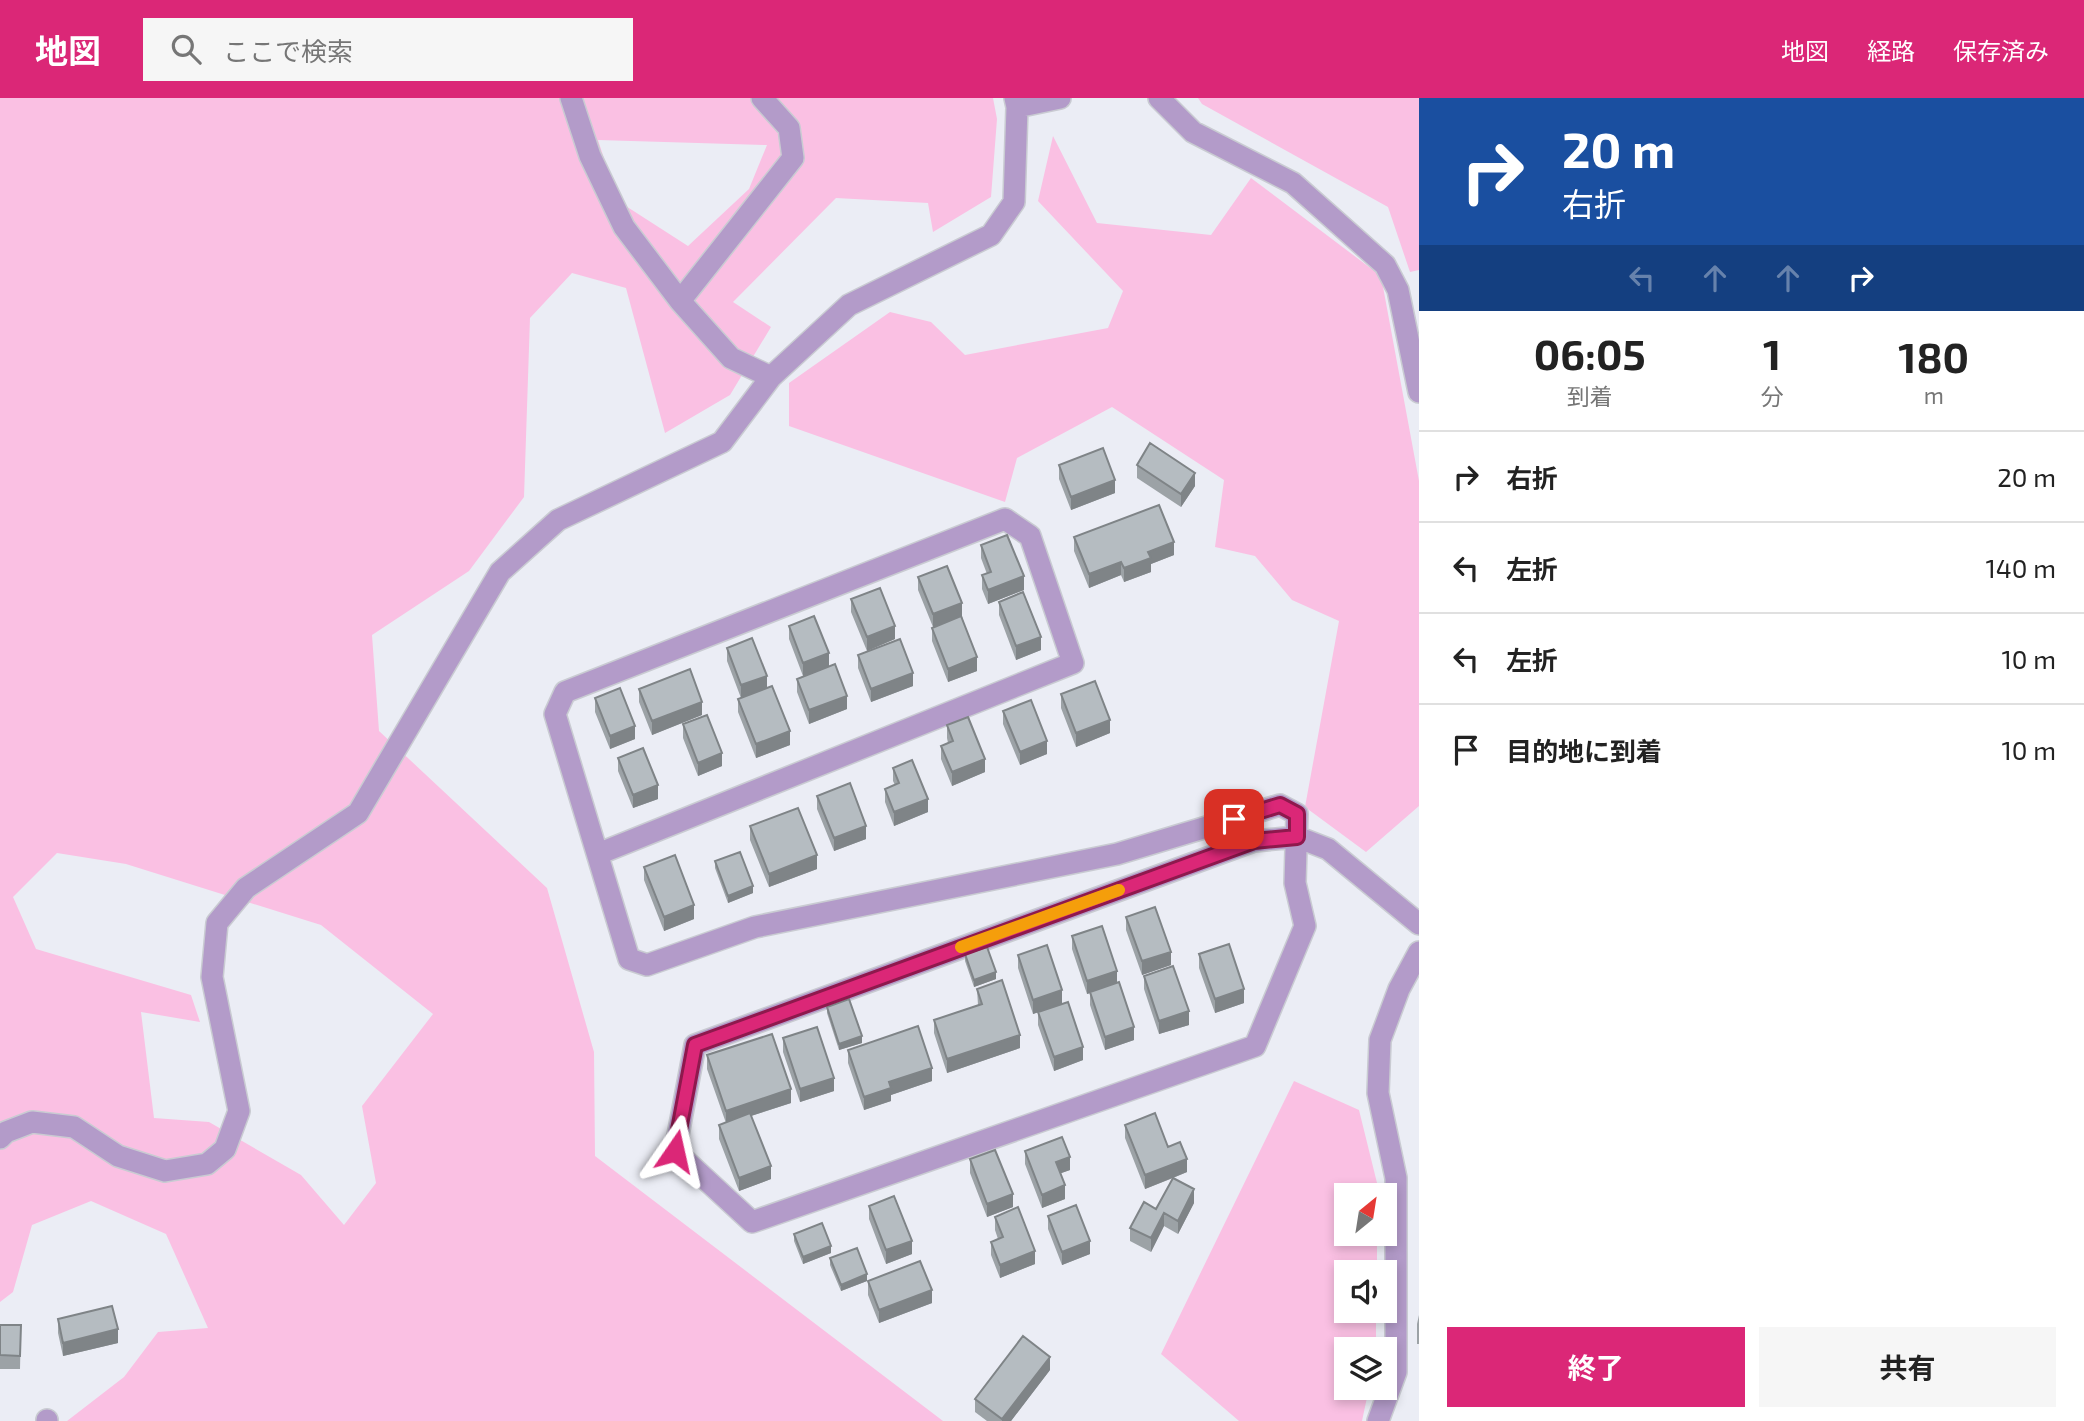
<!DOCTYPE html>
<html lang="ja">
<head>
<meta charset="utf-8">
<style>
  body { margin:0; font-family:"Exo 2","Noto Sans JP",sans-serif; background:#f6f6f6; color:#222; height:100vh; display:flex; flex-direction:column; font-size:26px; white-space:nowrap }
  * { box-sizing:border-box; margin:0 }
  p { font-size:23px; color:#767676 }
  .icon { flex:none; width:38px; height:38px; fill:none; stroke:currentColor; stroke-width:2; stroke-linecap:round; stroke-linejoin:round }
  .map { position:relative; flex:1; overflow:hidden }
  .drawer { display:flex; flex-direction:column; background:#fff; width:665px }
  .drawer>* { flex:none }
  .banner { background:#1a4fa0; color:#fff; overflow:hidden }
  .needle { width:46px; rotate:30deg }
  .controls { position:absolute; left:1334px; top:1085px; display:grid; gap:14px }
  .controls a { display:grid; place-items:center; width:63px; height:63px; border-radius:0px; background:#fff; box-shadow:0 4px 10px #0003; font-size:35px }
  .pin { position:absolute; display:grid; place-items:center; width:60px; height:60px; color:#fff; margin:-30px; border-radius:14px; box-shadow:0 4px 10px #0006 }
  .me { position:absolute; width:77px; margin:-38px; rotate:11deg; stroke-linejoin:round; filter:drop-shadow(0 0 5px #0008) }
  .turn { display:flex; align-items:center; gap:24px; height:147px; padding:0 28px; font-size:32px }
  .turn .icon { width:91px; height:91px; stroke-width:2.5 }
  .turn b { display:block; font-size:49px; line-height:60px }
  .lanes { display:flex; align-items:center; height:66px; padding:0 28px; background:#0003; justify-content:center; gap:35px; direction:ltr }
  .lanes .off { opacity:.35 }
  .eta { display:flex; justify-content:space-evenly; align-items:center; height:119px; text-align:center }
  .eta b { font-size:42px; font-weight:700; line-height:49px }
  .cta { display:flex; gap:14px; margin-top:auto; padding:14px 28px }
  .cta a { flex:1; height:80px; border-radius:0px; background:#db2777; color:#fff; font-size:28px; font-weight:700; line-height:80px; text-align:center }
  .cta a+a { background:#f6f6f6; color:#222 }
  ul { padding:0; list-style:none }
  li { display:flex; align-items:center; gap:21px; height:91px; padding:0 28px; border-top:2px solid #e0e0e0 }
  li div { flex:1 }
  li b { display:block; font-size:26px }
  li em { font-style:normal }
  header { display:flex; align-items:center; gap:42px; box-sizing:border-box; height:98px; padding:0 35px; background:#db2777; color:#fff }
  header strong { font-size:33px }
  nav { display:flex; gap:38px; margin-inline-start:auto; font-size:24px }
  .search { width:490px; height:63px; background:#f6f6f6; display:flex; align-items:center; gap:18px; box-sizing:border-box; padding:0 24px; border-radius:0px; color:#767676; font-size:26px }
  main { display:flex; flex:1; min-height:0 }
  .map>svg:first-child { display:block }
  .green { fill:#fac0e3; fill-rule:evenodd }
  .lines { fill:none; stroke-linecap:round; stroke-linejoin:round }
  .minor-casing { stroke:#c9cbd2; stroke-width:24 }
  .minor { stroke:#b39bc9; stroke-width:21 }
  .wall { fill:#9ca2a6 }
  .shaded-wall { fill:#7f8487 }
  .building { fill:#b5bcc1; stroke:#7f8487; stroke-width:2 }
  .route-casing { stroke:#8e194d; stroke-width:18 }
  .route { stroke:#db2777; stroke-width:12 }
  .slow { stroke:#f59e0b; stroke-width:12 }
</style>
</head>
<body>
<header>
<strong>地図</strong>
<div class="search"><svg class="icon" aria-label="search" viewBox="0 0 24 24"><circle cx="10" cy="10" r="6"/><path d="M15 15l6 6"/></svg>ここで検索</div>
<nav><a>地図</a><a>経路</a><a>保存済み</a></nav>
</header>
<main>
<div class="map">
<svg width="1419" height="1323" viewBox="0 0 1419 1323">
  <rect width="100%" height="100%" fill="#ebedf5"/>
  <!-- green -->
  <path class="green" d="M0 0H993L997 21 991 99 933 134 928 105 836 100 733 204 771 229 730 297 665 335 626 190 572 175 530 220 524 399 469 473 372 537 379 633 547 790 594 954 595 1058 943 1323H67L124 1279 158 1234 208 1230 166 1136 91 1103 32 1127 13 1194 0 1204ZM598 42 766 47H767L749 91 688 148 618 103ZM57 755 126 766 321 827 433 916 362 1008 376 1085 344 1127 301 1077 209 1024 154 1020 141 914 200 924 191 897 36 851 13 799Z
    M1198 0H1419V172L1410 174 1388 109 1202 6Z
    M1053 38 1097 125 1211 137 1251 80 1381 178 1419 383V708L1366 754 1305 709 1339 523 1292 502 1255 458 1215 449 1224 382 1112 309 1017 360 1005 404 789 328V285L890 214 931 224 965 257 1108 230 1123 193 1038 103Z
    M1294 983 1359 1012 1378 1089V1097H1346V1136H1377V1174H1346V1213H1376V1251H1346V1290H1369L1362 1323H1239L1161 1256Z"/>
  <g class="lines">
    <defs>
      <path id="minor" d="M571 0 590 58 624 129 680 203 731 260 771 279
        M1159 0 1193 34 1293 85 1385 167 1398 192 1419 294
        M1017 9 1060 0
        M680 203 793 60 789 30 762 0
        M598 756 1073 565 1030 438 1005 421 565 594 555 616 629 861 647 867 755 829 1117 756 1280 707 1297 716 1295 785 1305 828 1255 948 752 1124 675 1053 695 947 1254 743 1297 739 1328 751 1419 826
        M0 1040 6 1034 32 1024 74 1029 118 1058 165 1073 207 1066 225 1051 239 1013 212 879 217 825 246 790 358 715 500 474 558 422 722 344 771 279 849 207 991 137 1014 104 1017 9 1015 0
        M47 1323V1322
        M1378 1323 1396 1274V1080L1378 995 1380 942 1399 891 1419 854"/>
    </defs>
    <!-- minor casing -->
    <use href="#minor" class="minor-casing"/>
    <!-- minor -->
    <use href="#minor" class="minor"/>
  </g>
  <!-- wall -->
  <path class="wall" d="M1059 367 1115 395 1071 412 1059 381Z
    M1137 367 1195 388 1181 409 1137 380Z
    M1074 439 1174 457 1151 466V474L1124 484 1121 477 1089 490 1074 453Z
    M981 447 1024 492 988 506 982 491V477L987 476 981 460Z
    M918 479 962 518 977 573 948 584 932 543V530L933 529 918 492Z
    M851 501 895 541 867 553 851 514Z
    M999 504 1041 552 1016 562 999 517Z
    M789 528 829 569 847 611 809 626 797 594V581L803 578 789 541Z
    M727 550 767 590 790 647 756 660 738 614V601L741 600 727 563Z
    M858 557 913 588 871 604 858 570Z
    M639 591 702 617 652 637 639 604Z
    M1061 596 1110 635 1076 649 1061 610Z
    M595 600 635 641 610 651 595 614Z
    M1003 613 1047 656 1020 667 1003 626Z
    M683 626 722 668 698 678 683 640Z
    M947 627 985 674 952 688 941 661V648L948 645 947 640Z
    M618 660 658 701 633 710 618 673Z
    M893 670 928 714 894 728 885 704V691L895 687 893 683Z
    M817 698 866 741 834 753 817 711Z
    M750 728 817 771 769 789 750 742Z
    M715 763 753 795 728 805 715 770Z
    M644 769 694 821 664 833 644 782Z
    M1126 819 1171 867 1142 877 1126 832Z
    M1072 838 1117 885 1134 942 1105 952 1090 907V895L1087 896 1072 851Z
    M965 856 996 881 974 889 965 863Z
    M1199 856 1244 905 1215 915 1199 870Z
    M1018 857 1062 906 1033 916 1018 870Z
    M1144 878 1189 927 1159 936 1144 891Z
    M977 891 1020 950 947 975 934 935V922L978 907Z
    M827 909 862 945 839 952 827 915Z
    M1038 914 1083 962 1054 973 1038 927Z
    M783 940 834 993 800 1004 783 954Z
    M848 952 932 983 891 997V1003L864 1012 848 965Z
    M707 957 791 1005 751 1018 771 1081 739 1093 719 1041V1027L726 1025 707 971Z
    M1125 1027 1168 1049 1187 1074 1173 1080 1194 1105 1178 1136 1164 1128 1151 1154 1130 1143V1130L1156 1111 1173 1080 1145 1091 1125 1040Z
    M1025 1053 1070 1072 1061 1075 1065 1101 1042 1110 1025 1066Z
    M970 1061 1013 1109 987 1119 970 1075Z
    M869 1108 912 1156 886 1166 869 1121Z
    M1048 1118 1090 1156 1062 1167 1048 1131Z
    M995 1119 1035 1166 1000 1180 991 1157V1144L998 1141 995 1132Z
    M794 1136 831 1155 803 1166 794 1143Z
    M830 1160 867 1183 841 1193 830 1167Z
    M868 1183 932 1205 879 1225 868 1197Z
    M1419 1217V1246H1417V1226Z
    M58 1221 118 1245 63 1258 58 1235Z
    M0 1227H21L20 1271H0Z
    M1050 1272 1011 1323H987L975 1314V1301Z"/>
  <!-- shaded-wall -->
  <path class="shaded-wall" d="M1195 375V388L1181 409V396Z
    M1115 382V395L1071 412V399Z
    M1174 444V457L1151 466V474L1124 484V470L1148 454Z
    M1121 464V477L1089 490V476Z
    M1024 478V492L988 506V492Z
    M962 505V518L933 529V516Z
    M895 528V541L867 553V539Z
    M1041 539V552L1016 562V548Z
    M829 555V569L803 578V565Z
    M977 559V573L948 584V571Z
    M913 575V588L871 604V591Z
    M767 578V591L741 601V587Z
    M847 598V611L809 626V612Z
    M702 604V617L652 637V623Z
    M1110 622V635L1076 649V635Z
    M635 628V641L610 651V638Z
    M790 633V647L756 660V646Z
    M1047 643V656L1020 667V654Z
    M722 655V668L698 678V665Z
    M985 661V674L952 688V674Z
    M658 687V701L633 710V697Z
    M928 701V714L894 728V714Z
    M866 728V741L834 753V740Z
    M817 757V771L769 789V776Z
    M753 788V795L728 805V798Z
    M694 807V821L664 833V819Z
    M1171 854V867L1142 877V863Z
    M1117 873V886L1087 896V883Z
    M996 874V881L974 889V882Z
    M1244 891V905L1215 915V901Z
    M1062 892V906L1033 916V902Z
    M1189 913V927L1159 936V923Z
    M1134 929V942L1105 952V939Z
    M1020 937V950L947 975V961Z
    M862 938V945L839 952V946Z
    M1083 949V962L1054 973V959Z
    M932 970V983L891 997V1003L864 1012V999L889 984Z
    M834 980V993L800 1004V991Z
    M791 991V1005L726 1026V1013Z
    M1070 1059V1072L1056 1077V1064Z
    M1187 1061V1074L1145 1091V1077Z
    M771 1068V1081L739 1093V1080Z
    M1065 1087V1101L1042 1110V1097Z
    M1194 1091V1105L1178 1136V1123Z
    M1013 1096V1109L987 1119V1106Z
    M1164 1115V1128L1151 1154V1140Z
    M912 1143V1156L886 1166V1152Z
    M1090 1143V1156L1062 1167V1154Z
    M831 1148V1155L803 1166V1159Z
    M1035 1153V1166L1000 1180V1167Z
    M867 1176V1183L841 1193V1187Z
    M932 1192V1205L879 1225V1212Z
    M118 1231V1245L63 1258V1245Z
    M1050 1259V1272L1011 1323H1002V1321Z"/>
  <!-- building -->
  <path class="building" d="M1150 345 1195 375 1181 396 1137 367Z
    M1103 350 1115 382 1071 399 1059 367Z
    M1159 407 1174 444 1148 454 1151 460 1124 470 1121 464 1089 476 1074 439Z
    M1007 437 1024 478 988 492 982 477 991 474 981 447Z
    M947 468 962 505 933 516 918 479Z
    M880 490 895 528 867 539 851 501Z
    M1023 494 1041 539 1016 548 999 504Z
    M814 518 829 555 803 565 789 528Z
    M961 518 977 559 948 571 932 530Z
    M752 540 767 578 741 587 727 550Z
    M900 541 913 575 871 591 858 557Z
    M835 566 847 598 809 612 797 581Z
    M690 571 702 604 652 623 639 591Z
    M1095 583 1110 622 1076 635 1061 596Z
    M772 588 790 633 756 646 738 601Z
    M620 590 635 628 610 638 595 600Z
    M1031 602 1047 643 1020 654 1003 613Z
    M707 617 722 655 698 665 683 626Z
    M968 619 985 661 952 674 941 648 953 643 947 627Z
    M643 650 658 687 633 697 618 660Z
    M912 662 928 701 894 714 885 691 899 685 893 670Z
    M850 685 866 728 834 740 817 698Z
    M798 710 817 757 769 776 750 728Z
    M740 754 753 788 728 798 715 763Z
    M675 757 694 807 664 819 644 769Z
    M1155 809 1171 854 1142 863 1126 819Z
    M1102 828 1117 873 1087 883 1072 838Z
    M1229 846 1244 891 1215 901 1199 856Z
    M1047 847 1062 892 1033 902 1018 857Z
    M987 849 996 874 974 882 965 856Z
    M1173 868 1189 913 1159 923 1144 878Z
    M1002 882 1020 937 947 961 934 922 982 906 977 891Z
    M1119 884 1134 929 1105 939 1090 894Z
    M849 901 862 938 839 946 827 909Z
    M1068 904 1083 949 1054 959 1038 914Z
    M918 928 932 970 889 984 891 990 864 999 848 952Z
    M817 929 834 980 800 991 783 940Z
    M772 936 791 991 726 1013 707 957Z
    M750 1015 771 1068 739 1080 719 1027Z
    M1155 1015 1168 1049 1180 1044 1187 1061 1145 1077 1125 1027Z
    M1062 1039 1070 1059 1056 1064 1065 1087 1042 1097 1025 1053Z
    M995 1052 1013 1096 987 1106 970 1061Z
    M1173 1080 1194 1091 1178 1123 1164 1115 1151 1140 1130 1130 1144 1104 1156 1111Z
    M894 1098 912 1143 886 1152 869 1108Z
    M1076 1107 1090 1143 1062 1154 1048 1118Z
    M1018 1109 1035 1153 1000 1167 991 1144 1003 1139 995 1119Z
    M822 1125 831 1148 803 1159 794 1136Z
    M857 1150 867 1176 841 1187 830 1160Z
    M920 1163 932 1192 879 1212 868 1183Z
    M112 1208 118 1231 63 1245 58 1221Z
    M0 1227H21L20 1258 0 1257Z
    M1023 1238 1050 1259 1002 1321 975 1301Z"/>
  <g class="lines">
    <defs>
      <path id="route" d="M675 1053 695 947 1254 743 1297 739V716L1280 707 1234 721"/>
    </defs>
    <!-- route casing -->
    <use href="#route" class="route-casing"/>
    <!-- route -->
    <use href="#route" class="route"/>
    <!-- slow -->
    <path class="slow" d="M961 849 1119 792"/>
  </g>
</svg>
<div class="controls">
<a><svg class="needle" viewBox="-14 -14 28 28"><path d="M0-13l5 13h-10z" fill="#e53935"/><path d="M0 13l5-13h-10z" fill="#767676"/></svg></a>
<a><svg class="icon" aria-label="sound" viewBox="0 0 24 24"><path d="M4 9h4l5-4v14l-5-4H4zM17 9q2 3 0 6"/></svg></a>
<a><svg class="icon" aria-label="layers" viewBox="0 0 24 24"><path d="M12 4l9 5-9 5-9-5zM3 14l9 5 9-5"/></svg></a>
</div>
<div class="pin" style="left:1234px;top:721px;background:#d93025"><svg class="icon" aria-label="arrive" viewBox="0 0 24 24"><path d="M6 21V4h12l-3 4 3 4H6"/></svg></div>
<svg class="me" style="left:675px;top:1053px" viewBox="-20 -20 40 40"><path d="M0-17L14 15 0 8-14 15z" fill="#db2777" stroke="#fff" stroke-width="4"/></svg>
</div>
<section class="drawer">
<div class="banner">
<div class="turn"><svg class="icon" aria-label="right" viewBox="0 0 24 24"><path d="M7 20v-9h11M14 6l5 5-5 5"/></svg><div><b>20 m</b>右折</div></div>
<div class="lanes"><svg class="icon off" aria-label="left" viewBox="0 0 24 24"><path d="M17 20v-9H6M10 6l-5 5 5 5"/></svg><svg class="icon off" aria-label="ahead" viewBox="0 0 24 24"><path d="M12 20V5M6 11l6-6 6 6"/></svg><svg class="icon off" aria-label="ahead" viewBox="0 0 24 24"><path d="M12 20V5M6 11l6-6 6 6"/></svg><svg class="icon" aria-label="right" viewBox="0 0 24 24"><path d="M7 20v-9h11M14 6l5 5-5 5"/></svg></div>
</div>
<div class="eta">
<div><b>06:05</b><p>到着</p></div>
<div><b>1</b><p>分</p></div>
<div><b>180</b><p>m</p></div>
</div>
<ul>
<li><svg class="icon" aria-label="right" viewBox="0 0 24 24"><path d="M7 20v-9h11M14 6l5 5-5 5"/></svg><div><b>右折</b></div><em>20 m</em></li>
<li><svg class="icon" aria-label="left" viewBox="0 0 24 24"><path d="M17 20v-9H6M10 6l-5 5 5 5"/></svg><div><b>左折</b></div><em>140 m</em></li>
<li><svg class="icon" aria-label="left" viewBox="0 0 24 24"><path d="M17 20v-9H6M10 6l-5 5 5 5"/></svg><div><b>左折</b></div><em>10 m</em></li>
<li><svg class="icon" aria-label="arrive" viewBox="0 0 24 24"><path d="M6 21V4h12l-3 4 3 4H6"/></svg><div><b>目的地に到着</b></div><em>10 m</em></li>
</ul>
<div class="cta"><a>終了</a><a>共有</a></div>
</section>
</main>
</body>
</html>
